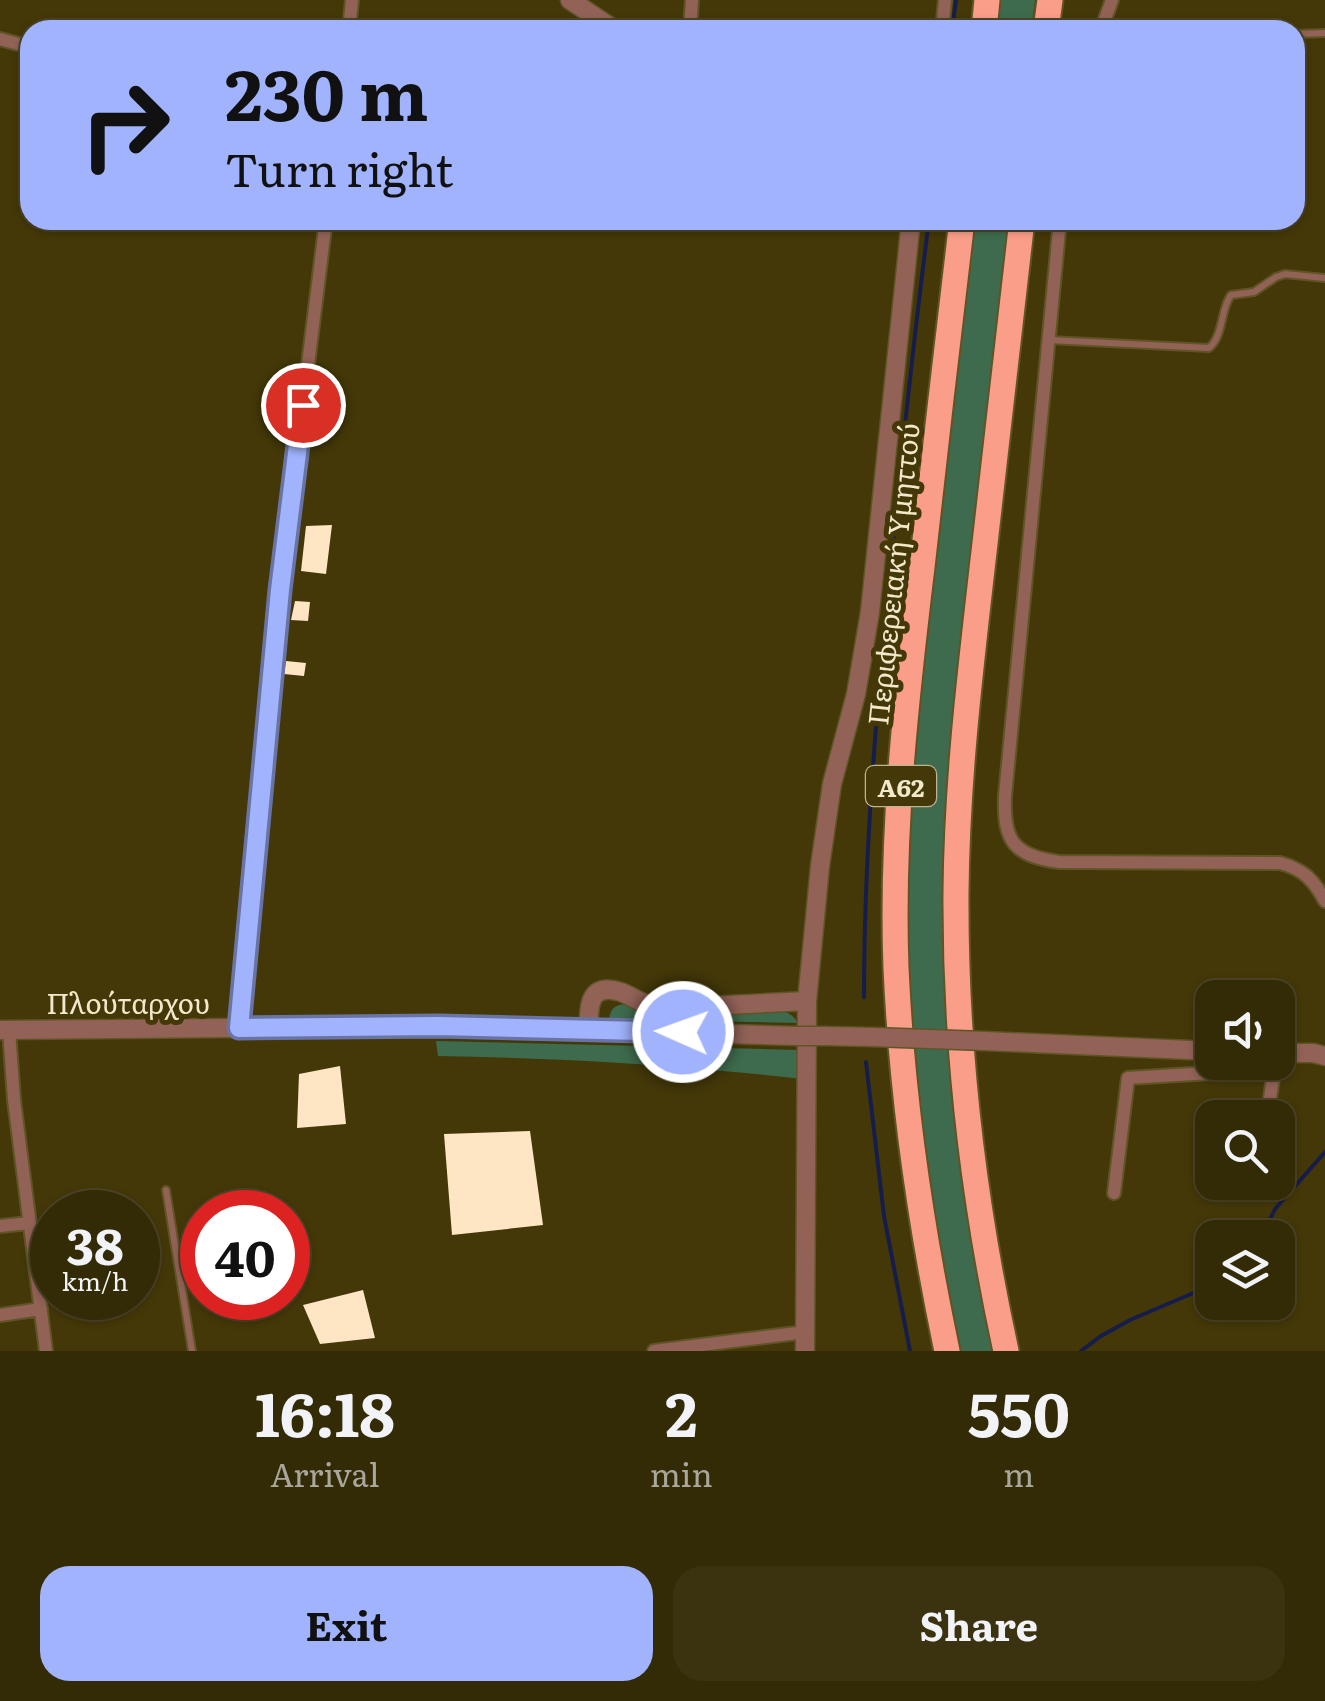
<!DOCTYPE html>
<html lang="en">
<head>
<meta charset="utf-8">
<style>
  body { margin:0; font-family:Literata,serif; background:#3b3210; color:#f1f3f6; height:100vh; display:flex; flex-direction:column; font-size:38px; white-space:nowrap }
  * { box-sizing:border-box; margin:0 }
  p { font-size:32px; color:#a9a79b }
  .icon { flex:none; width:55px; height:55px; fill:none; stroke:currentColor; stroke-width:2; stroke-linecap:round; stroke-linejoin:round }
  .map { position:relative; height:1351px; overflow:hidden }
  .side { display:flex; flex-direction:column; background:#332a06; flex:1 }
  .side>* { flex:none }
  .guide { position:absolute; left:20px; top:20px; width:1285px; height:210px; border-radius:30px; box-shadow:0 2px 8px #0004,0 0 0 2px #4e4628; background:#a1b3fd; color:#111; overflow:hidden }
  .fabs { position:absolute; left:1195px; top:980px; display:grid; gap:20px }
  .fabs a { display:grid; place-items:center; width:100px; height:100px; border-radius:20px; background:#332a06; box-shadow:0 2px 8px #0004,0 0 0 2px #4e4628; font-size:50px }
  .speed { position:absolute; left:30px; top:1190px; display:flex; gap:20px; font-size:50px; font-weight:700; text-align:center }
  .speed>* { display:grid; place-content:center; width:130px; height:130px; border-radius:50%; background:#332a06; box-shadow:0 2px 8px #0004,0 0 0 2px #4e4628; line-height:1 }
  .speed small { font-size:25px; font-weight:400 }
  .speed .limit { border:15px solid #d22; background:#fff; color:#111 }
  .pin { position:absolute; display:grid; place-items:center; width:85px; height:85px; color:#fff; margin:-42px; border:5px solid #fff; border-radius:50%; box-shadow:0 2px 10px #0007 }
  .me { position:absolute; width:110px; margin:-55px; rotate:272deg; stroke-linejoin:round; filter:drop-shadow(0 0 8px #0008) }
  .turn { display:flex; align-items:center; gap:35px; height:210px; padding:0 40px; font-size:45px }
  .turn .icon { width:130px; height:130px; stroke-width:2.5 }
  .turn b { display:block; font-size:70px; line-height:85px }
  .eta { display:flex; justify-content:space-evenly; align-items:center; height:170px; text-align:center }
  .eta b { font-size:60px; font-weight:700; line-height:70px }
  .button { display:flex; gap:20px; margin-top:auto; padding:20px 40px }
  .button a { flex:1; height:115px; border-radius:30px; background:#a1b3fd; color:#111; font-size:40px; font-weight:700; line-height:115px; text-align:center }
  .button a+a { background:#3b3210; color:#f1f3f6 }
  .map>svg:first-child { display:block }
  .green { fill:#3e6b4d }
  .lines { fill:none; stroke-linecap:round; stroke-linejoin:round }
  .stream { stroke:#171d4b; stroke-width:4 }
  .building { fill:#fee5c4 }
  .service-casing { stroke:#605427; stroke-width:10 }
  .minor-casing { stroke:#605427; stroke-width:16 }
  .tertiary-casing { stroke:#605427; stroke-width:21 }
  .motorway-casing { stroke:#605427; stroke-width:29 }
  .service { stroke:#926257; stroke-width:6 }
  .minor { stroke:#926257; stroke-width:12 }
  .tertiary { stroke:#926257; stroke-width:18 }
  .motorway { stroke:#fb9e89; stroke-width:25 }
  .tertiary-bridge-casing { stroke:#605427; stroke-width:21; stroke-linecap:butt }
  .tertiary-bridge { stroke:#926257; stroke-width:18 }
  .route-casing { stroke:#6974a4; stroke-width:25 }
  .route { stroke:#a1b3fd; stroke-width:18 }
  .labels { text-anchor:middle; dominant-baseline:central; stroke-width:10; stroke-linejoin:round; paint-order:stroke }
  .shield { fill:#443808; stroke:#beb490; stroke-width:2.5 }
  .shield-label { font-size:25px; font-weight:bold; fill:#f2e9cb }
  .street-label { font-size:28px; fill:#f2e9cb; stroke:#443808 }
</style>
</head>
<body>
<div class="map">
<svg width="1325" height="1351" viewBox="0 0 1325 1351">
  <rect width="100%" height="100%" fill="#443808"/>
  <!-- green -->
  <path class="green" d="M997 0H1035L1031 30H994Z
    M972 220H1009C994 351 978 481 964 612 954 710 942 808 942 907 943 1055 959 1207 994 1351H955L923 1168 908 992 906 907 914 732Z
    M625 1004 637 1007 774 1010C785 1011 792 1013 798 1023L609 1019C611 1008 615 1005 625 1004Z
    M436 1041 800 1050 802 1079C680 1065 560 1058 438 1056Z"/>
  <g class="lines">
    <!-- stream -->
    <path class="stream" d="M952 30 956 0
      M864 997C864 861 875 727 888 592 900 468 913 344 929 220
      M866 1062 884 1216 910 1351
      M1261 1238 1275 1209 1325 1152
      M1081 1351 1101 1336 1130 1320 1212 1285"/>
  </g>
  <!-- building -->
  <path class="building" d="M332 525 326 574 301 571 306 526Z
    M295 601 310 602 308 621 291 620Z
    M286 661 306 663 304 676 284 674Z
    M340 1066 346 1124 297 1128 299 1074Z
    M530 1131 543 1225 452 1235 444 1134Z
    M363 1290 375 1338 320 1344 303 1305Z"/>
  <g class="lines">
    <defs>
      <path id="service" d="M1295 34 1325 33
        M1049 340 1209 348C1224 335 1220 310 1231 295L1254 292 1276 277 1285 274 1325 278
        M166 1190 192 1351"/>
      <path id="minor" d="M349 30 352 0
        M690 30 692 0
        M942 30 945 0
        M1101 30 1112 0
        M0 39 30 47
        M1060 220 1005 796C1003 841 1014 856 1059 862L1280 863C1303 869 1314 880 1325 901
        M239 1028 280 590 326 220
        M9 1030 14 1100 46 1351
        M1267 1118 1275 1065
        M1114 1193 1128 1078 1274 1069
        M0 1226 29 1223
        M0 1315 41 1309
        M654 1351 805 1332"/>
      <path id="tertiary" d="M570 0 615 30
        M0 1030 439 1026 796 1036
        M589 1030C588 1006 589 982 621 992 629 995 636 1000 644 1003 651 1006 660 1007 668 1008L807 1001
        M826 1036 872 1037
        M985 1041 1212 1051
        M1278 1053H1313L1325 1056
        M805 1351 807 1001 820 866 832 784 856 694 870 612 911 220"/>
      <path id="motorway" d="M984 30 987 0
        M1046 30 1050 0
        M947 1351C920 1223 902 1099 896 968 891 834 906 699 922 567 935 451 948 336 962 220
        M1006 1351C973 1200 955 1046 956 892 957 778 971 665 984 552 997 441 1009 330 1022 220"/>
    </defs>
    <!-- service casing -->
    <use href="#service" class="service-casing"/>
    <!-- minor casing -->
    <use href="#minor" class="minor-casing"/>
    <!-- tertiary casing -->
    <use href="#tertiary" class="tertiary-casing"/>
    <!-- motorway casing -->
    <use href="#motorway" class="motorway-casing"/>
    <!-- service -->
    <use href="#service" class="service"/>
    <!-- minor -->
    <use href="#minor" class="minor"/>
    <!-- tertiary -->
    <use href="#tertiary" class="tertiary"/>
    <!-- motorway -->
    <use href="#motorway" class="motorway"/>
    <defs>
      <path id="tertiary-bridge" d="M796 1036H826
        M872 1037 985 1041"/>
    </defs>
    <!-- tertiary-bridge casing -->
    <use href="#tertiary-bridge" class="tertiary-bridge-casing"/>
    <!-- tertiary-bridge -->
    <use href="#tertiary-bridge" class="tertiary-bridge"/>
  </g>
  <g class="lines">
    <defs>
      <path id="route" d="M303 405 280 590 239 1028 439 1026 683 1032"/>
    </defs>
    <!-- route casing -->
    <use href="#route" class="route-casing"/>
    <!-- route -->
    <use href="#route" class="route"/>
  </g>
  <g class="labels">
    <!-- shield labels -->
    <rect class="shield" x="866" y="766" width="70" height="40" rx="8"/>
    <g class="shield-label">
      <text x="901" y="786">Α62</text>
    </g>
    <!-- street labels -->
    <g class="street-label">
      <text transform="translate(892 574) rotate(-84)">Περιφερειακή Υμηττού</text>
      <text x="128" y="1002">Πλούταρχου</text>
    </g>
  </g>
</svg>
<div class="fabs">
<a><svg class="icon" aria-label="sound" viewBox="0 0 24 24"><path d="M4 9h4l5-4v14l-5-4H4zM17 9q2 3 0 6"/></svg></a>
<a><svg class="icon" aria-label="search" viewBox="0 0 24 24"><circle cx="10" cy="10" r="6"/><path d="M15 15l6 6"/></svg></a>
<a><svg class="icon" aria-label="layers" viewBox="0 0 24 24"><path d="M12 4l9 5-9 5-9-5zM3 14l9 5 9-5"/></svg></a>
</div>
<div class="speed"><div>38<small>km/h</small></div><div class="limit">40</div></div>
<div class="pin" style="left:303px;top:405px;background:#d93025"><svg class="icon" aria-label="arrive" viewBox="0 0 24 24"><path d="M6 21V4h12l-3 4 3 4H6"/></svg></div>
<svg class="me" style="left:683px;top:1032px" viewBox="-20 -20 40 40"><circle r="17" fill="#a1b3fd" stroke="#fff" stroke-width="3"/><path d="M0-11L8 9 0 5-8 9z" fill="#fff"/></svg>
<div class="guide">
<div class="turn"><svg class="icon" aria-label="right" viewBox="0 0 24 24"><path d="M7 20v-9h11M14 6l5 5-5 5"/></svg><div><b>230 m</b>Turn right</div></div>
</div>
</div>
<section class="side">
<div class="eta">
<div><b>16:18</b><p>Arrival</p></div>
<div><b>2</b><p>min</p></div>
<div><b>550</b><p>m</p></div>
</div>
<div class="button"><a>Exit</a><a>Share</a></div>
</section>
</body>
</html>
